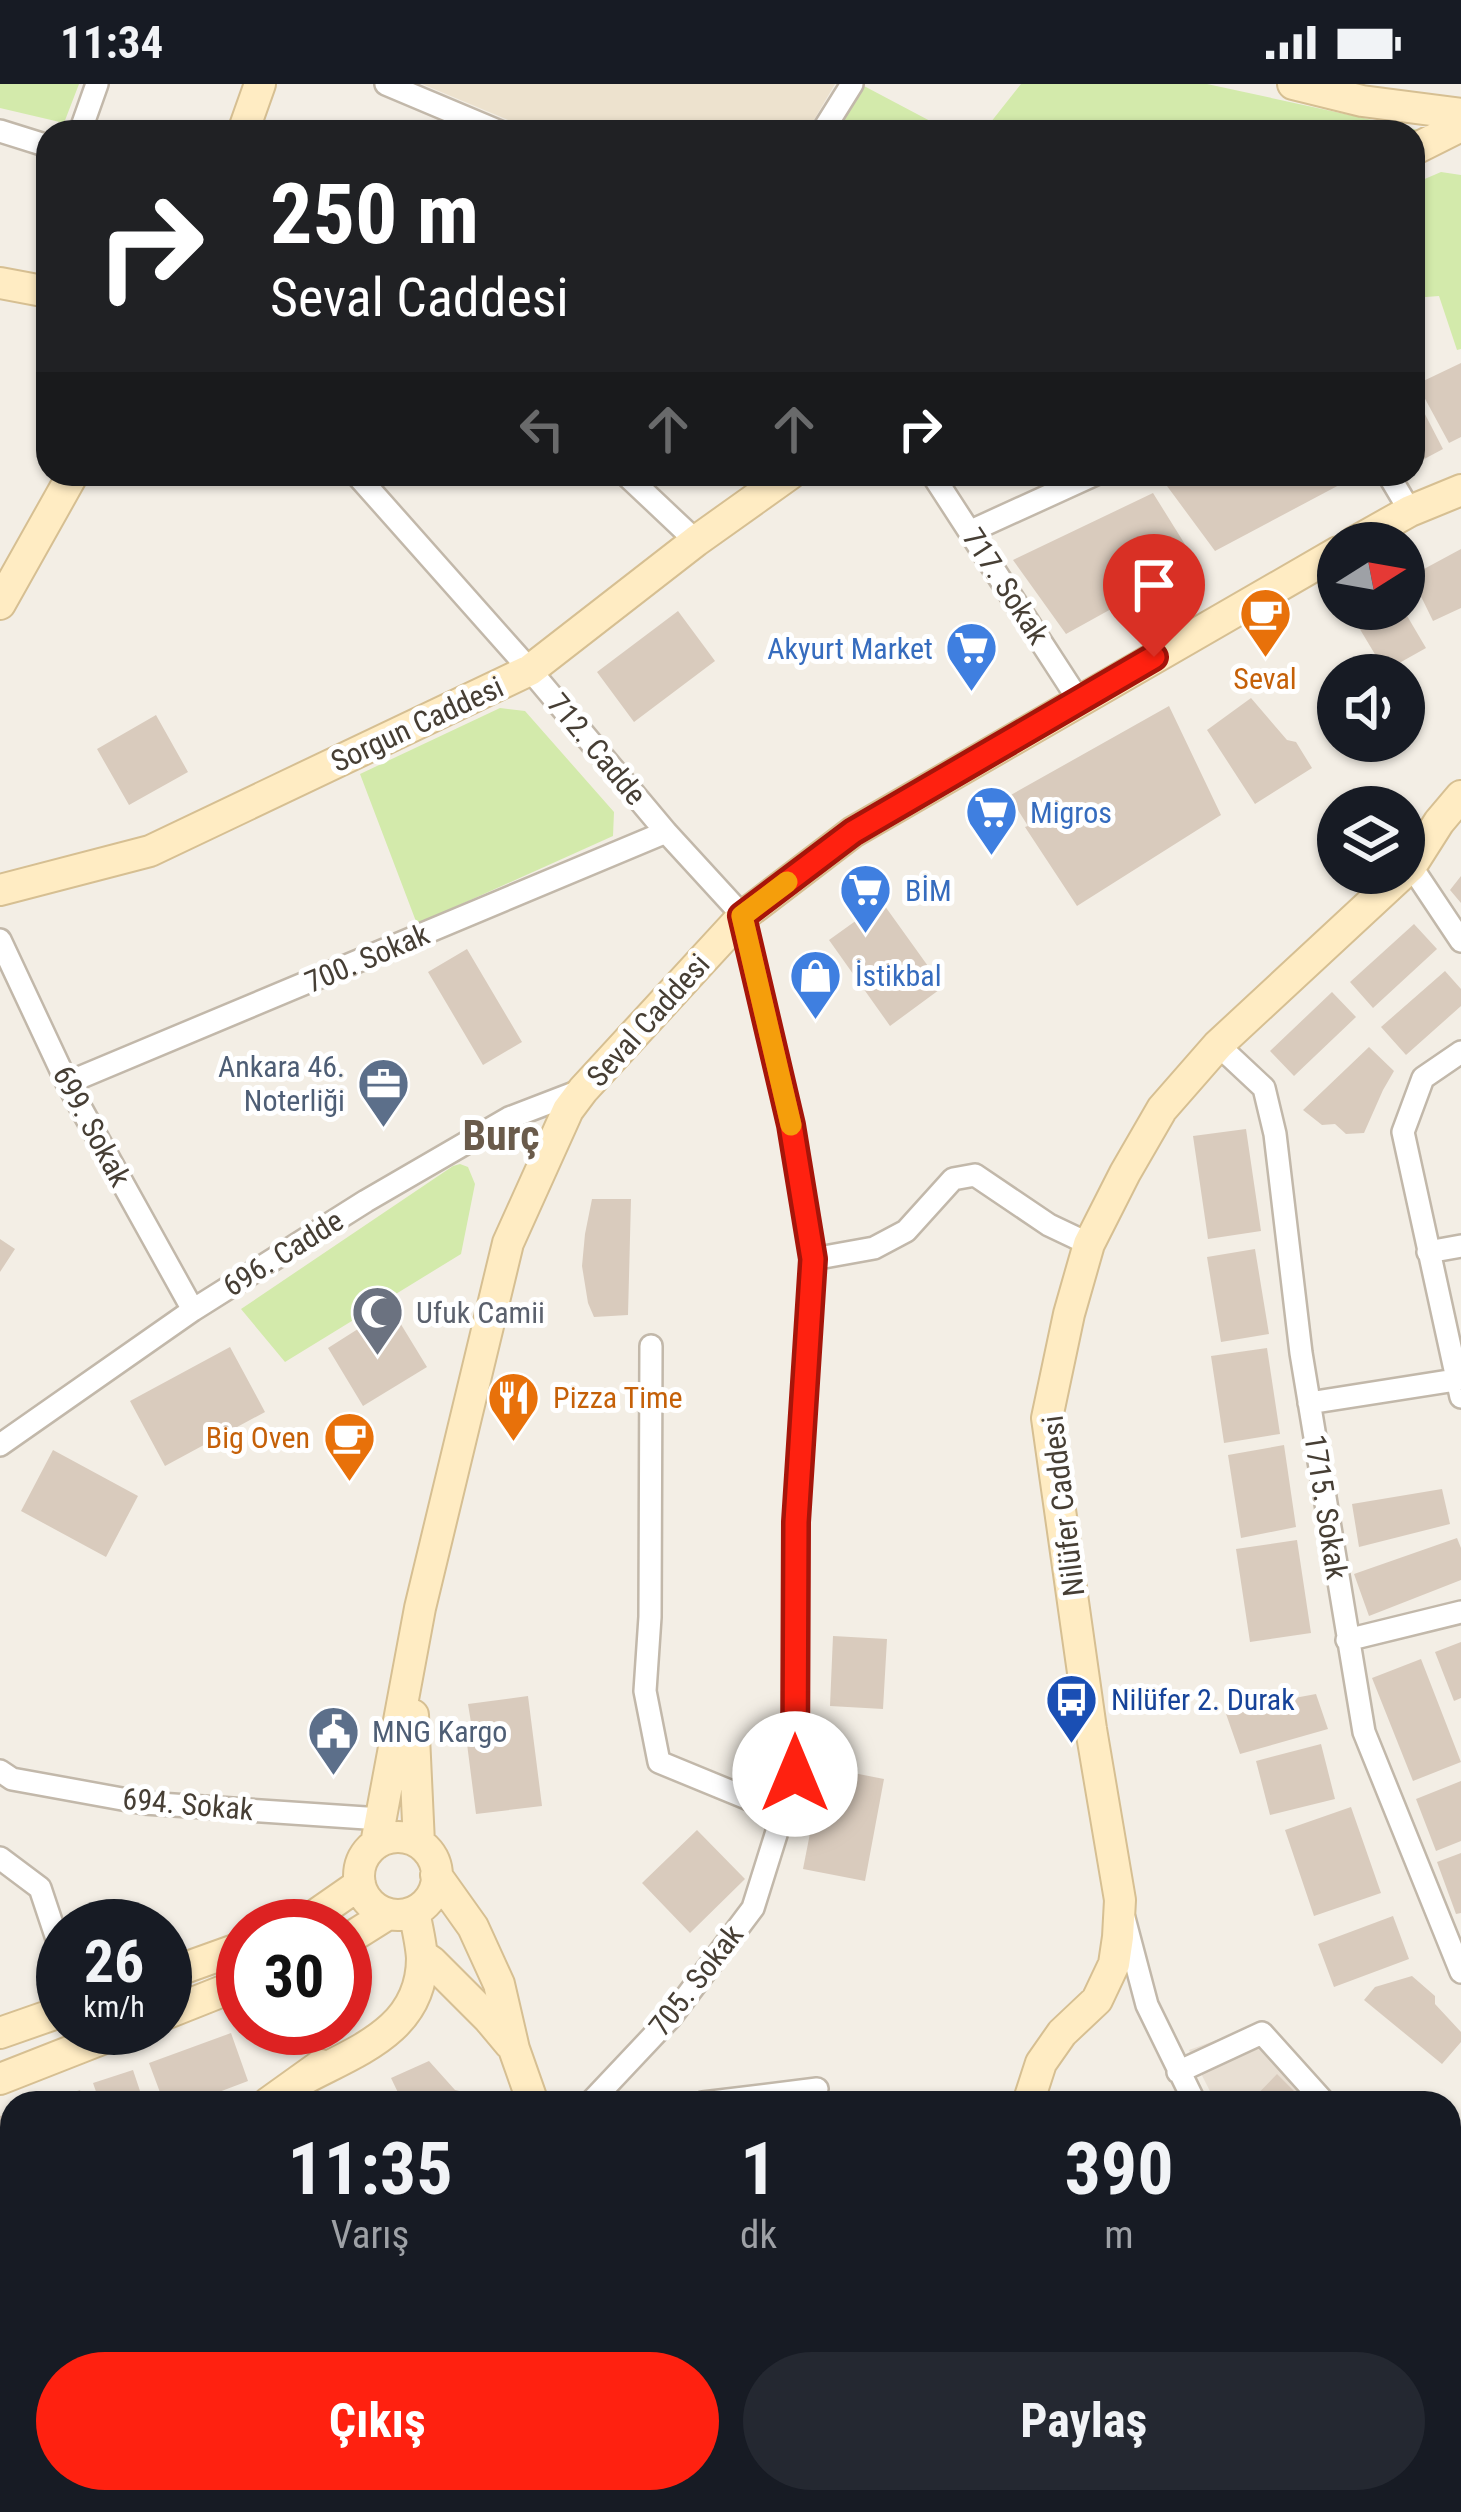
<!DOCTYPE html>
<html lang="tr">
<head>
<meta charset="utf-8">
<style>
  body { margin:0; font-family:"Roboto Condensed",sans-serif; background:#242831; color:#f1f3f6; height:100vh; display:flex; flex-direction:column; font-size:45px; white-space:nowrap }
  * { box-sizing:border-box; margin:0 }
  p { font-size:39px; color:#9ea1a6 }
  .icon { flex:none; width:66px; height:66px; fill:none; stroke:currentColor; stroke-width:2; stroke-linecap:round; stroke-linejoin:round }
  .map { position:relative; flex:1; overflow:hidden }
  .side { position:absolute; left:0px; top:2007px; width:1461px; height:423px; display:flex; flex-direction:column; background:#171b24; border-radius:36px 36px 0 0; box-shadow:0 3px 9px #0004 }
  .side>* { flex:none }
  .top-card { position:absolute; left:36px; top:36px; width:1389px; height:366px; border-radius:36px; box-shadow:0 3px 9px #0004; background:#202124; color:#fff; overflow:hidden }
  .needle { width:78px; rotate:79deg }
  .tools { position:absolute; left:1317px; top:438px; display:grid; gap:24px }
  .tools a { display:grid; place-items:center; width:108px; height:108px; border-radius:50%; background:#171b24; box-shadow:0 3px 9px #0004; font-size:60px }
  .speed { position:absolute; left:36px; top:1815px; display:flex; gap:24px; font-size:60px; font-weight:700; text-align:center }
  .speed>* { display:grid; place-content:center; width:156px; height:156px; border-radius:50%; background:#171b24; box-shadow:0 3px 9px #0004; line-height:1 }
  .speed small { font-size:30px; font-weight:400 }
  .speed .limit { border:18px solid #d22; background:#fff; color:#111 }
  .pin { position:absolute; display:grid; place-items:center; width:102px; height:102px; color:#fff; margin:-123px -51px; border-radius:50% 50% 50% 0; rotate:-45deg; box-shadow:0 0 12px #0007 }
  .pin .icon { rotate:45deg }
  .me { position:absolute; width:132px; margin:-66px; rotate:0deg; stroke-linejoin:round; filter:drop-shadow(0 0 9px #0008) }
  .turn { display:flex; align-items:center; gap:42px; height:252px; padding:0 36px; font-size:54px }
  .turn .icon { width:156px; height:156px; stroke-width:2.5 }
  .turn b { display:block; font-size:84px; line-height:102px }
  .lanes { display:flex; align-items:center; height:114px; padding:0 36px; background:#0003; justify-content:center; gap:60px; direction:ltr }
  .lanes .off { opacity:.35 }
  .eta { display:flex; justify-content:space-evenly; align-items:center; height:204px; text-align:center }
  .eta b { font-size:72px; font-weight:700; line-height:84px }
  .action { display:flex; gap:24px; margin-top:auto; padding:24px 36px }
  .action a { flex:1; height:138px; border-radius:72px; background:#ff2110; color:#fff; font-size:48px; font-weight:700; line-height:138px; text-align:center }
  .action a+a { background:#242831; color:#f1f3f6 }
  .status { display:flex; justify-content:space-between; align-items:center; height:84px; padding:0 60px; background:#171b24; direction:ltr }
  .status svg { height:33px; fill:currentColor }
  .map>svg:first-child { display:block }
  .residential { fill:#e8dfd3 }
  .education { fill:#ede2ce }
  .green { fill:#d3eaab }
  .building { fill:#d9cbbd }
  .lines { fill:none; stroke-linecap:round; stroke-linejoin:round }
  .lane-casing { stroke:#c2b8aa; stroke-width:15 }
  .street-casing { stroke:#c2b8aa; stroke-width:26 }
  .secondary-casing { stroke:#d6bf92; stroke-width:34 }
  .lane { stroke:#fff; stroke-width:10 }
  .street { stroke:#fff; stroke-width:21 }
  .secondary { stroke:#ffecc3; stroke-width:30 }
  .route-casing { stroke:#a6150a; stroke-width:30 }
  .route { stroke:#ff2110; stroke-width:21 }
  .slow { stroke:#f59e0b; stroke-width:21 }
  .labels { text-anchor:middle; dominant-baseline:central; stroke-width:10; stroke-linejoin:round; paint-order:stroke }
  .street-label { font-size:30px; fill:#463e34; stroke:#fff }
  .shop-label { font-size:30px; fill:#366cbe; stroke:#fff; text-anchor:start }
  .food-label { font-size:30px; fill:#c56008; stroke:#fff }
  .service-label { font-size:30px; fill:#4e5e75; stroke:#fff; text-anchor:end }
  .worship-label { font-size:30px; fill:#5b616d; stroke:#fff; text-anchor:start }
  .transit-label { font-size:30px; fill:#164399; stroke:#fff; text-anchor:start }
  .district-label { font-size:42px; font-weight:bold; fill:#6a5b4b; stroke:#fff }
</style>
</head>
<body>
<div class="status"><b>11:34</b><svg viewBox="0 0 49 12"><path d="M0 12V9h3v3zM5 12V6h3v6zM10 12V3h3v9zM15 12V0h3v12zM26 1h20v11H26zM47 4h2v5h-2z"/></svg></div>
<div class="map">
<svg width="1461" height="2428" viewBox="0 0 1461 2428">
  <rect width="100%" height="100%" fill="#f3eee5"/>
  <!-- residential -->
  <path class="residential" d="M1261 1940 1323 2019H1216L1189 1966Z"/>
  <!-- education -->
  <path class="education" d="M422 0H835L807 48H537Z"/>
  <!-- green -->
  <path class="green" d="M0 0H79L64 39 0 24Z
    M1021 0H1207L1428 48 1413 55V48H983Z
    M864 2 951 48H836Z
    M1441 88 1461 91V265L1457 266 1439 212 1413 214V100Z
    M500 624 525 627 614 728 613 752 417 840 360 690Z
    M460 1080 468 1083 475 1100 461 1170 285 1278 241 1225 453 1082Z
    M1449 2132 1461 2143V2338L1449 2335Z"/>
  <!-- building -->
  <path class="building" d="M1461 279V353L1449 359 1417 300Z
    M1413 307 1443 365 1413 381Z
    M1190 390H1338L1343 399 1215 467 1167 402Z
    M1153 409 1196 478 1066 550 1013 476Z
    M1461 465V524L1433 537 1411 492Z
    M1363 525H1403L1426 564 1385 587 1352 532Z
    M678 527 715 577 634 638 597 588Z
    M1251 614 1287 656 1296 658 1312 684 1255 720 1207 646Z
    M1169 622 1221 731 1077 822 1025 743 1028 742 1009 712Z
    M156 631 188 688 129 721 97 665Z
    M1461 792V819L1450 806Z
    M882 818 943 903 890 942 829 856Z
    M1414 840 1437 865 1373 924 1350 898Z
    M467 865 522 958 483 981 428 888Z
    M1445 887 1461 905V922L1406 971 1381 943Z
    M1332 908 1356 933 1294 992 1270 967Z
    M1369 963 1394 987 1383 1006 1364 1049 1346 1050 1335 1040 1322 1041 1303 1026Z
    M1246 1045 1261 1147 1208 1155 1193 1052Z
    M592 1115H631L628 1231 594 1233 588 1219 582 1182 585 1150Z
    M0 1155 15 1165 0 1188Z
    M1255 1165 1269 1250 1221 1258 1207 1173Z
    M391 1224 427 1283 363 1322 328 1264Z
    M230 1263 265 1328 165 1382 130 1317Z
    M1267 1264 1280 1350 1224 1359 1211 1272Z
    M1284 1361 1296 1443 1241 1454 1228 1371Z
    M53 1366 138 1412 106 1473 21 1427Z
    M1442 1405 1450 1440 1359 1463 1352 1420Z
    M1457 1454 1461 1464V1496L1369 1532 1354 1490Z
    M1297 1456 1311 1549 1250 1558 1236 1465Z
    M833 1552 887 1555 883 1625 830 1622Z
    M1461 1558V1614L1454 1617 1435 1568Z
    M1421 1575 1461 1678 1413 1697 1372 1594Z
    M1316 1610 1328 1645 1240 1670 1225 1627Z
    M528 1612 542 1722 476 1730 466 1652 473 1651 468 1620Z
    M1321 1660 1335 1715 1270 1731 1256 1677Z
    M823 1683 884 1695 865 1797 803 1785Z
    M1461 1697V1757L1436 1767 1416 1715Z
    M1351 1723 1381 1809 1314 1832 1285 1746Z
    M697 1746 745 1795 690 1849 642 1799Z
    M1461 1769V1829L1456 1830 1437 1778Z
    M1393 1832 1409 1875 1334 1903 1318 1860Z
    M1412 1892 1435 1912V1920L1461 1948V1958L1442 1980 1364 1916 1375 1903Z
    M231 1949 248 1997 190 2019H164L149 1979Z
    M429 1977 455 2006 485 2013 486 2019H403L391 1994Z
    M133 1986 144 2019H100L93 1999Z
    M1277 1990 1301 2014 1296 2019H1249Z
    M80 2006 84 2019H44V2018Z
    M12 2028V2126L4 2129 0 2119V2032Z
    M983 2418H1034V2420L986 2428Z
    M1226 2418H1306L1289 2428H1232Z"/>
  <g class="lines">
    <defs>
      <path id="lane" d="M932 2428 936 2418"/>
      <path id="street" d="M386 0 500 48
        M0 47 48 62
        M80 48 97 0
        M822 48 852 0
        M356 390 530 586 666 748 743 832 791 1041 813 1175 796 1438 795 1690 753 1824 671 1933 590 2019
        M625 390 696 457
        M932 390 1078 615
        M1388 390 1410 427
        M971 447 1096 390
        M1411 782 1461 857
        M0 856 67 999 193 1226
        M1218 961 1264 1004 1275 1050 1301 1269 1364 1648 1461 1888
        M1461 968 1423 994 1403 1048 1461 1313
        M67 999 666 748
        M1428 1168 1461 1162
        M813 1175 874 1164 906 1147 953 1095 975 1091 1049 1141 1089 1160
        M651 1262 650 1533 645 1607 659 1678 783 1729
        M1309 1319 1461 1295
        M0 1361 193 1226 366 1117 509 1034 582 1006
        M1347 1556 1461 1528
        M0 1687 12 1695 144 1719 381 1735
        M0 1774 40 1804 63 1873
        M1124 1834 1147 1921 1195 2019
        M1178 1988 1262 1949 1325 2019
        M703 2019 817 2005
        M1449 2118 1461 2125
        M1449 2406 1461 2418
        M600 2418 604 2428"/>
      <path id="secondary" d="M1293 0 1362 17 1461 30
        M243 48 260 0
        M1413 66 1461 42
        M0 199 48 208
        M1353 459 1410 427 1461 406
        M0 520 73 390
        M0 806 150 767 530 586 696 457 790 390
        M413 1631 419 1759
        M359 1792a39 39 0 1 1 78 0a39 39 0 1 1-78 0Z
        M376 1760 420 1524 508 1159 568 1026 583 1006 743 832 853 748 1338 468
        M436 1791 473 1843 499 1900 514 1965 533 2019
        M292 1842 314 1832 360 1800
        M345 1857 388 1830
        M422 1871 432 1878 489 1935 510 1960
        M165 1891 243 1863
        M165 1930 243 1899
        M0 1949 63 1927
        M306 1994C359 1966 422 1945 422 1874 421 1859 417 1842 414 1828
        M0 1995 130 1944
        M268 2019 321 1981
        M1028 2019 1041 1979 1062 1949 1097 1916 1114 1880 1118 1853 1120 1816 1091 1645 1047 1334 1069 1230 1089 1160 1125 1089 1162 1025 1218 961 1411 782 1439 738 1461 712
        M0 2197 12 2189
        M0 2330 12 2339
        M110 2418 122 2428
        M1102 2418 1103 2428
        M236 2428 251 2418"/>
    </defs>
    <!-- lane casing -->
    <use href="#lane" class="lane-casing"/>
    <!-- street casing -->
    <use href="#street" class="street-casing"/>
    <!-- secondary casing -->
    <use href="#secondary" class="secondary-casing"/>
    <!-- lane -->
    <use href="#lane" class="lane"/>
    <!-- street -->
    <use href="#street" class="street"/>
    <!-- secondary -->
    <use href="#secondary" class="secondary"/>
  </g>
  <g class="lines">
    <defs>
      <path id="route" d="M795 1690 796 1438 813 1175 791 1041 742 832 853 748 1154 573"/>
    </defs>
    <!-- route casing -->
    <use href="#route" class="route-casing"/>
    <!-- route -->
    <use href="#route" class="route"/>
    <!-- slow -->
    <path class="slow" d="M787 798 742 832 791 1041"/>
  </g>
  <!-- icons -->
  <defs>
    <symbol id="cafe-pin" viewBox="-11 -11 22 30"><path d="M0 17L-7.5 6A9.5 9.5 0 1 1 7.5 6Z" fill="#e8710a" stroke="#fff"/><path d="M-5.5-4.5H6V0H3Q3 3.5 0 3.5H-2.5Q-5.5 3.5-5.5 0ZM3-3.2v2h1.7v-2ZM-6 4.5H4V6H-6Z" fill="#fff"/></symbol>
    <symbol id="supermarket-pin" viewBox="-11 -11 22 30"><path d="M0 17L-7.5 6A9.5 9.5 0 1 1 7.5 6Z" fill="#3f7fe0" stroke="#fff"/><path d="M-6-5.5h2.5l.6 2H6L4.5 2H-2.5L-4.4-4H-6ZM-1.5 3.2a1.3 1.3 0 1 0 .1 0ZM3 3.2a1.3 1.3 0 1 0 .1 0Z" fill="#fff"/></symbol>
    <symbol id="shop-pin" viewBox="-11 -11 22 30"><path d="M0 17L-7.5 6A9.5 9.5 0 1 1 7.5 6Z" fill="#3f7fe0" stroke="#fff"/><path d="M-5-2.5h2.3a2.7 3.5 0 0 1 5.4 0H5L5.5 6h-11ZM-1.5-2.5h3a1.5 2.3 0 0 0-3 0Z" fill="#fff"/></symbol>
    <symbol id="office-pin" viewBox="-11 -11 22 30"><path d="M0 17L-7.5 6A9.5 9.5 0 1 1 7.5 6Z" fill="#5c6f8a" stroke="#fff"/><path d="M-6-3h4V-5.5h4V-3h4V5H-6ZM-1-4.5V-3h2v-1.5ZM-6 0V1H6V0Z" fill="#fff"/></symbol>
    <symbol id="mosque-pin" viewBox="-11 -11 22 30"><path d="M0 17L-7.5 6A9.5 9.5 0 1 1 7.5 6Z" fill="#6b7280" stroke="#fff"/><path d="M3.5-4.9A6 6 0 1 0 3.5 4.9A5 5 0 1 1 3.5-4.9Z" fill="#fff"/></symbol>
    <symbol id="restaurant-pin" viewBox="-11 -11 22 30"><path d="M0 17L-7.5 6A9.5 9.5 0 1 1 7.5 6Z" fill="#e8710a" stroke="#fff"/><path d="M-5-6h1v4h1v-4h1v4h1v-4h1v5L-1.5 .5V6h-2V.5L-5-1ZM5-6V6H3V1.5H1.5Q1.5-4 5-6Z" fill="#fff"/></symbol>
    <symbol id="bus-pin" viewBox="-11 -11 22 30"><path d="M0 17L-7.5 6A9.5 9.5 0 1 1 7.5 6Z" fill="#1a4fb4" stroke="#fff"/><path d="M-5-6H5V4H4V6H2V4H-2V6H-4V4H-5ZM-3.5-4V0h7V-4ZM-3.5 1.2v1.5H-2V1.2ZM2 1.2v1.5H3.5V1.2Z" fill="#fff"/></symbol>
    <symbol id="civic-pin" viewBox="-11 -11 22 30"><path d="M0 17L-7.5 6A9.5 9.5 0 1 1 7.5 6Z" fill="#5c6f8a" stroke="#fff"/><path d="M-.6-6.5H3V-4.5H.6V-3L4-1V1h2V6H-6V1h2V-1L-.6-3ZM-1.2 2.5V6h2.4V2.5Z" fill="#fff"/></symbol>
  </defs>
  <g fill-rule="evenodd">
    <use href="#cafe-pin" x="1236" y="500" width="59" height="81"/>
    <use href="#supermarket-pin" x="942" y="534" width="59" height="81"/>
    <use href="#supermarket-pin" x="962" y="698" width="59" height="81"/>
    <use href="#supermarket-pin" x="836" y="776" width="59" height="81"/>
    <use href="#shop-pin" x="786" y="862" width="59" height="81"/>
    <use href="#office-pin" x="354" y="970" width="59" height="81"/>
    <use href="#mosque-pin" x="348" y="1198" width="59" height="81"/>
    <use href="#restaurant-pin" x="484" y="1284" width="59" height="81"/>
    <use href="#cafe-pin" x="320" y="1324" width="59" height="81"/>
    <use href="#bus-pin" x="1042" y="1586" width="59" height="81"/>
    <use href="#civic-pin" x="304" y="1618" width="59" height="81"/>
  </g>
  <g class="labels">
    <!-- street labels -->
    <g class="street-label">
      <text transform="translate(1006 502) rotate(57)">717. Sokak</text>
      <text transform="translate(417 640) rotate(-25)">Sorgun Caddesi</text>
      <text transform="translate(597 665) rotate(50)">712. Cadde</text>
      <text transform="translate(367 874) rotate(-23)">700. Sokak</text>
      <text transform="translate(648 936) rotate(-48)">Seval Caddesi</text>
      <text transform="translate(92 1042) rotate(62)">699. Sokak</text>
      <text transform="translate(283 1169) rotate(-32)">696. Cadde</text>
      <text transform="translate(1063 1422) rotate(-97)">Nilüfer Caddesi</text>
      <text transform="translate(1326 1423) rotate(81)">1715. Sokak</text>
      <text transform="translate(188 1720) rotate(5)">694. Sokak</text>
      <text transform="translate(696 1896) rotate(-52)">705. Sokak</text>
    </g>
    <!-- shop labels -->
    <g class="shop-label">
      <text x="933" y="564" text-anchor="end">Akyurt Market</text>
      <text x="1030" y="728">Migros</text>
      <text x="905" y="806">BİM</text>
      <text x="855" y="891">İstikbal</text>
    </g>
    <!-- food labels -->
    <g class="food-label">
      <text x="1265" y="594">Seval</text>
      <text x="553" y="1313" text-anchor="start">Pizza Time</text>
      <text x="310" y="1353" text-anchor="end">Big Oven</text>
    </g>
    <!-- service labels -->
    <g class="service-label">
      <text x="345" y="982">Ankara 46.<tspan x="345" dy="34">Noterliği</tspan></text>
      <text x="372" y="1647" text-anchor="start">MNG Kargo</text>
    </g>
    <!-- worship labels -->
    <g class="worship-label">
      <text x="416" y="1228">Ufuk Camii</text>
    </g>
    <!-- transit labels -->
    <g class="transit-label">
      <text x="1111" y="1615">Nilüfer 2. Durak</text>
    </g>
    <!-- district labels -->
    <g class="district-label">
      <text x="501" y="1051">Burç</text>
    </g>
  </g>
</svg>
<div class="tools">
<a><svg class="needle" viewBox="-14 -14 28 28"><path d="M0-13l5 13h-10z" fill="#e53935"/><path d="M0 13l5-13h-10z" fill="#9ea1a6"/></svg></a>
<a><svg class="icon" aria-label="sound" viewBox="0 0 24 24"><path d="M4 9h4l5-4v14l-5-4H4zM17 9q2 3 0 6"/></svg></a>
<a><svg class="icon" aria-label="layers" viewBox="0 0 24 24"><path d="M12 4l9 5-9 5-9-5zM3 14l9 5 9-5"/></svg></a>
</div>
<div class="speed"><div>26<small>km/h</small></div><div class="limit">30</div></div>
<div class="pin" style="left:1154px;top:573px;background:#d93025"><svg class="icon" aria-label="arrive" viewBox="0 0 24 24"><path d="M6 21V4h12l-3 4 3 4H6"/></svg></div>
<svg class="me" style="left:795px;top:1690px" viewBox="-20 -20 40 40"><circle r="19" fill="#fff"/><path d="M0-13L10 11 0 6-10 11z" fill="#ff2110"/></svg>
<div class="top-card">
<div class="turn"><svg class="icon" aria-label="right" viewBox="0 0 24 24"><path d="M7 20v-9h11M14 6l5 5-5 5"/></svg><div><b>250 m</b>Seval Caddesi</div></div>
<div class="lanes"><svg class="icon off" aria-label="left" viewBox="0 0 24 24"><path d="M17 20v-9H6M10 6l-5 5 5 5"/></svg><svg class="icon off" aria-label="ahead" viewBox="0 0 24 24"><path d="M12 20V5M6 11l6-6 6 6"/></svg><svg class="icon off" aria-label="ahead" viewBox="0 0 24 24"><path d="M12 20V5M6 11l6-6 6 6"/></svg><svg class="icon" aria-label="right" viewBox="0 0 24 24"><path d="M7 20v-9h11M14 6l5 5-5 5"/></svg></div>
</div>
<section class="side">
<div class="eta">
<div><b>11:35</b><p>Varış</p></div>
<div><b>1</b><p>dk</p></div>
<div><b>390</b><p>m</p></div>
</div>
<div class="action"><a>Çıkış</a><a>Paylaş</a></div>
</section>
</div>
</body>
</html>
